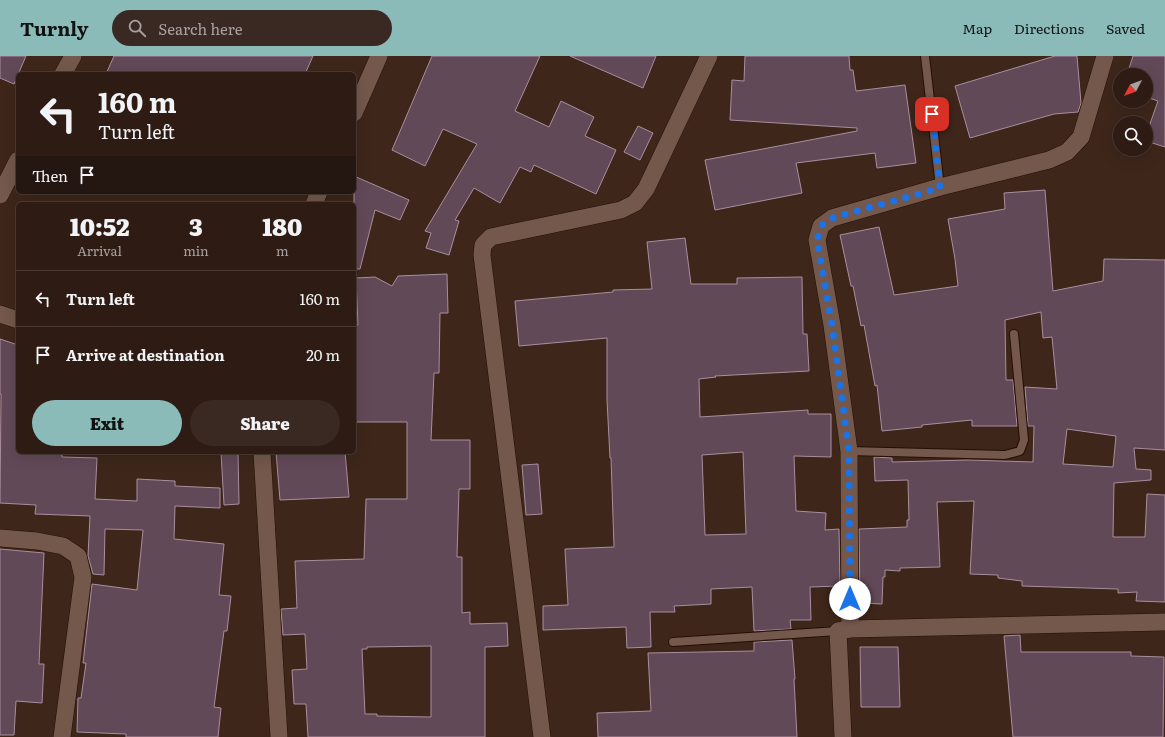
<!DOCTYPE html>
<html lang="en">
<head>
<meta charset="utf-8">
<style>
  body { margin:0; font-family:Literata,serif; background:#3a2922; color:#f1f3f6; height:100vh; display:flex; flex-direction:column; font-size:15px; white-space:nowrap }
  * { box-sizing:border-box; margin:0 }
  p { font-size:13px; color:#a7a1a0 }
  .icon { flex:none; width:22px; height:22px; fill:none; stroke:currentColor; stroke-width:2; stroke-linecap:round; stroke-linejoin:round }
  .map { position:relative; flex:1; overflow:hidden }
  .details { position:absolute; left:16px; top:146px; width:340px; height:252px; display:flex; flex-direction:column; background:#2e1c14; border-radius:6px; box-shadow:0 4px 16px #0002,0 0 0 1px #493a34 }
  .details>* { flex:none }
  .guide { position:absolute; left:16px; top:16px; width:340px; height:122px; border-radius:6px; box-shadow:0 4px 16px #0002,0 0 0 1px #493a34; background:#2e1c14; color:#f1f3f6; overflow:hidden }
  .needle { width:26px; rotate:229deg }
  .fabs { position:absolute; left:1113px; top:12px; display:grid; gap:8px }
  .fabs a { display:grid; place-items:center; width:40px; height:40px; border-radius:50%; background:#2e1c14; box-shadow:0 4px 16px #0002,0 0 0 1px #493a34; font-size:20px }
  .pin { position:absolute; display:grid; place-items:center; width:34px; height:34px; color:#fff; margin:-17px; border-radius:8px; box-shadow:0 2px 6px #0006 }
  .me { position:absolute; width:44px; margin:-22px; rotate:0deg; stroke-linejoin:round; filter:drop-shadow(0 0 3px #0008) }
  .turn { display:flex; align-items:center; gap:14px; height:84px; padding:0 16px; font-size:18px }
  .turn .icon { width:52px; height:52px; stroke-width:2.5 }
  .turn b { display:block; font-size:28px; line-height:34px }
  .then { display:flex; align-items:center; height:38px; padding:0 16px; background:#0003; gap:8px; font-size:15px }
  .eta { display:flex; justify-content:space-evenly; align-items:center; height:68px; text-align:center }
  .eta b { font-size:24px; font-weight:800; line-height:28px }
  .button { display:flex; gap:8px; margin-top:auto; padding:8px 16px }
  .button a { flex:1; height:46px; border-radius:24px; background:#8bbbb9; color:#111; font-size:16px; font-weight:800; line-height:46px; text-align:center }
  .button a+a { background:#3a2922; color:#f1f3f6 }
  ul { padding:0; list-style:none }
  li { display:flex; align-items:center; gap:12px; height:56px; padding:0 16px; border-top:1px solid #493a34 }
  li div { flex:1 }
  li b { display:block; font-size:15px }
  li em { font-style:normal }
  header { display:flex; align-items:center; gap:24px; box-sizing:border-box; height:56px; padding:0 20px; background:#8bbbb9; color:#111 }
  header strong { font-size:19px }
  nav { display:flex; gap:22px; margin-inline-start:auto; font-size:14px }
  .search { width:280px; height:36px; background:#3a2922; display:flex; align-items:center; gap:10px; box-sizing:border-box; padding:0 14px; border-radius:22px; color:#a7a1a0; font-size:15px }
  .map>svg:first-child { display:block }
  .building { fill:#624958; stroke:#aa8e9f; fill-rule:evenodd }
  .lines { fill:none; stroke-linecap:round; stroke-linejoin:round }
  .service-casing { stroke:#240f04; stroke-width:10 }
  .minor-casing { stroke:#240f04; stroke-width:18 }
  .service { stroke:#73584b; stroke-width:8 }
  .minor { stroke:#73584b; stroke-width:17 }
  .route { stroke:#1a73e8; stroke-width:7; stroke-dasharray:0 12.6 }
</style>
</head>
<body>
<header>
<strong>Turnly</strong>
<div class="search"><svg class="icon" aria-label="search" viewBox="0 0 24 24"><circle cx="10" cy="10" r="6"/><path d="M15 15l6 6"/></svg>Search here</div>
<nav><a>Map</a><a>Directions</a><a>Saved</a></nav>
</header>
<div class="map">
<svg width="1165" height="681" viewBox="0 0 1165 681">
  <rect width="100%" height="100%" fill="#3e261a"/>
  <!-- building -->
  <path class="building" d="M0 0H26L14 28 0 22Z
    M114 0H313L305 18H106Z
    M432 0H540L515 55 549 71 561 45 594 61 585 80 616 94 596 138 534 109 531 116 520 111 500 147 474 132 455 164 459 165 449 199 426 192 431 177 425 175 477 88 443 73 425 110 392 94Z
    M570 0H656L643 32Z
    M745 0H849L850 14H853L856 35 905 29 916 107 877 112 875 97 796 107 802 137 715 154 705 104 857 75V72L730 64 732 24 744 25Z
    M1055 0H1077L1081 47 1078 56 1054 58 970 82 955 30Z
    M1133 0H1165V91L1146 85V79L1158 45 1146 41V19H1127Z
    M638 70 653 77 640 104 624 96Z
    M354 120 409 144 400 164 375 154 360 213H354Z
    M1045 134 1053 235 1103 225 1104 203 1165 204V394L1134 392 1136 413 1151 414V424L1114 427 1113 481H1145L1147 438 1165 439V546L1136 545 1137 536 1118 537V533L1022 530V525L998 522V519L970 518 974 445 937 446 940 511 900 512V515L885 514V521H883L882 548 860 547 859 473 907 471V464H909L908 424 875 425 874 401 892 402V406L968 404 1033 406 1034 370H1028L1025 331 1057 333 1052 281 1043 282 1041 256 1005 264 1006 324H1013L1017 370H972V364L922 369V371L882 375 877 329 875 330 864 269 861 270 853 230H851L840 179 879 171 894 239 958 230 955 203 948 163 1005 153 1004 137ZM1067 373 1116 380 1113 411 1063 408Z
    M685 182 691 228H737V222L802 221 803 278H807L809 315 715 320 716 321 699 323 700 361 808 354V358H831V401L794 400 796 455 826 457 825 474 839 473 840 530 810 531 811 564H790L791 573 754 575 752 531 711 533V548L674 550 675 556H650L651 591 627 592 626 571 543 574V550L568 549 565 493 614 491 611 402H610L607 344V282L519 290 515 245 613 236V234L652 233 647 186ZM743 396 746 478 705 479 702 399Z
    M447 218 448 257H440L439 317H434L431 384H470V433H459L457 501H462V557L470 556V568L507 567 508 590 485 591V681H308L306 648H294L292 614 307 613 305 578 283 579 281 553 297 552 295 505 364 503 366 443H407V366H355L354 269H358L356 222 375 221 392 230 398 220ZM431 590V661L377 660V658H365L362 593H367V591Z
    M0 283 18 289V396L62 398V401L97 402 95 443 137 445V423L175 425V430L220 432V452L175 450 174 483 224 488 219 539 231 540 227 575H224L214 651 221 652 218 681H126V678L77 676 78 642H81L86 607H83L92 528 137 534 143 474 105 473 104 519 93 518 88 500 90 460 35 458 36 449 0 447 1 338H0Z
    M221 396H238L239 448 224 449Z
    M276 396H345L349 441 280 444Z
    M538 408 542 458 526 459 522 409Z
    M0 493 44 497 39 608H44L42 647 16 645 14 679H0Z
    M1020 579 1021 596H1131V600L1164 601 1163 681H1013L1004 580Z
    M792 584 795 623H794L797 681H598L597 657 651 655 648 597 754 595V586Z
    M860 591H898L900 651H861Z"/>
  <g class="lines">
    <defs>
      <path id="service" d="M925 0 940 131
        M849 395 1005 399 1020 395 1024 384 1014 278
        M673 586 838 575"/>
      <path id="minor" d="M63 18 73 0
        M354 57 379 0
        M0 139 18 104
        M314 148 319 136
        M0 258 18 264
        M262 396 279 681
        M0 482 37 485 63 490 78 500 83 521 62 681
        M850 573 849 395 832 269 817 184 821 170 832 162 940 131 1049 104 1067 96 1081 81 1105 0
        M542 681 482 199 483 189 491 181 621 154 635 147 646 133 709 0
        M843 681 838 575 850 573 1165 566"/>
    </defs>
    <!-- service casing -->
    <use href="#service" class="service-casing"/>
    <!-- minor casing -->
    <use href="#minor" class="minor-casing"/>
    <!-- service -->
    <use href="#service" class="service"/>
    <!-- minor -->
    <use href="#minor" class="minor"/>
  </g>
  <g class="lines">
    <!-- route -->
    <path class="route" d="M850 543 849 395 832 269 817 184 821 170 832 162 940 132 932 58"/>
  </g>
</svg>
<div class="fabs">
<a><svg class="needle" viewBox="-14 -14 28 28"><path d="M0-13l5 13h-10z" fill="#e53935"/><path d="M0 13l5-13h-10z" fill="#a7a1a0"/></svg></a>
<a><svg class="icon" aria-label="search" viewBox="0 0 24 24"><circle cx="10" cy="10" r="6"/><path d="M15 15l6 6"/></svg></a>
</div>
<div class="pin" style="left:932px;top:58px;background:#d93025"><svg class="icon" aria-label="arrive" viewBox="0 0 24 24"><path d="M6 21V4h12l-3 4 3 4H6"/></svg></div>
<svg class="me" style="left:850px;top:543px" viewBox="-20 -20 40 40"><circle r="19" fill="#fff"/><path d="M0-13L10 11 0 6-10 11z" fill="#1a73e8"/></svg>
<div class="guide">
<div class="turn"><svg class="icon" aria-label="left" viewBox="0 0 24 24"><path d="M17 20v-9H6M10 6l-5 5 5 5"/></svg><div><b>160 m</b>Turn left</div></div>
<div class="then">Then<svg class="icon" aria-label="arrive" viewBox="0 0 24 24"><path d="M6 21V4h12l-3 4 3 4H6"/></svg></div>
</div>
<section class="details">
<div class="eta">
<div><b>10:52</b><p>Arrival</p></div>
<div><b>3</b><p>min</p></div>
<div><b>180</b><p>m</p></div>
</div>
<ul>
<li><svg class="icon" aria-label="left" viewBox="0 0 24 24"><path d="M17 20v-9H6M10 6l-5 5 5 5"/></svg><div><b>Turn left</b></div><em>160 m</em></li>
<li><svg class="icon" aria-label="arrive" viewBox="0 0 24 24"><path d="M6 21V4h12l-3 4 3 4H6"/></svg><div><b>Arrive at destination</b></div><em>20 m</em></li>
</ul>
<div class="button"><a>Exit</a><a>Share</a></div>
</section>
</div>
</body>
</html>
